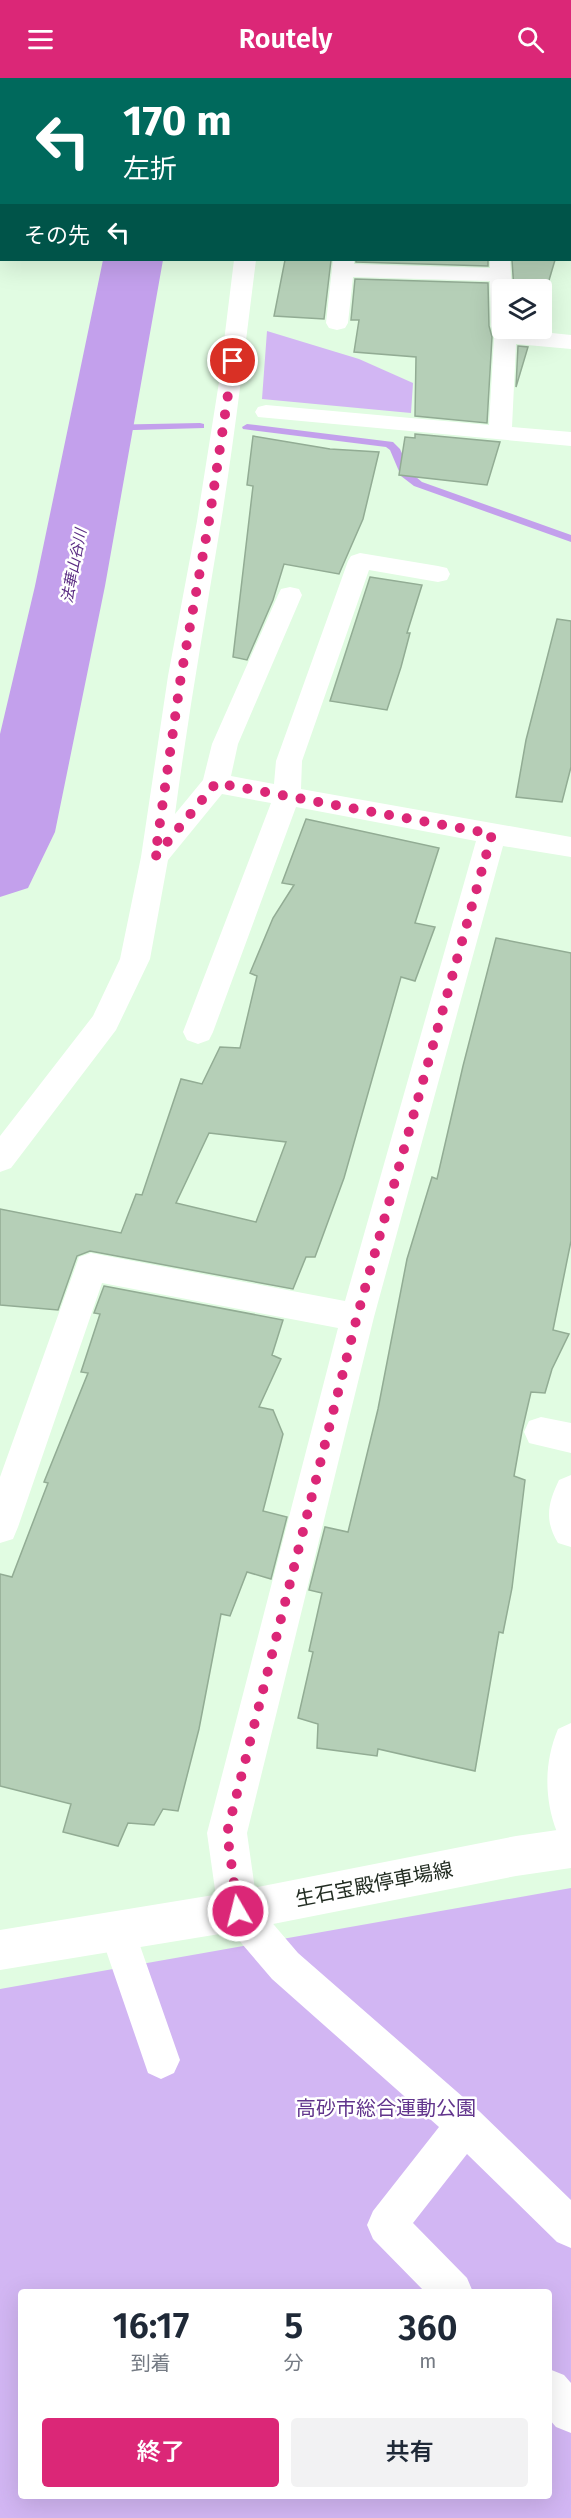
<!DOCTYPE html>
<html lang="ja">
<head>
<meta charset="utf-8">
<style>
  body { margin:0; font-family:"Fira Sans","Noto Sans JP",sans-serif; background:#f2f2f3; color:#1f2937; height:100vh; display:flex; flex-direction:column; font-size:22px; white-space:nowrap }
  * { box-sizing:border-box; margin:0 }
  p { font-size:20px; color:#747a83 }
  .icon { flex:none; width:33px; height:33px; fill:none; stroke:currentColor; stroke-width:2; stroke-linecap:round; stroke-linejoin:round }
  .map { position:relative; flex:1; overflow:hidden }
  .details { position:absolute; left:18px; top:2211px; width:534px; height:210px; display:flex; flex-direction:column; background:#fff; border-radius:6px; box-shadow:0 6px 24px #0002 }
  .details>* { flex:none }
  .hud { position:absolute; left:0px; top:0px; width:572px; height:183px; box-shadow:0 6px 24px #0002; background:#00695c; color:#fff; overflow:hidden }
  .buttons { position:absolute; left:492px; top:201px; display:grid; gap:12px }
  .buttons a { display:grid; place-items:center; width:60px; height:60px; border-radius:6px; background:#fff; box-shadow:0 6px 24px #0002; font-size:30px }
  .pin { position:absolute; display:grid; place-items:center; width:51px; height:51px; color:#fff; margin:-26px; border:3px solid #fff; border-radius:50%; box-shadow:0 2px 6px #0007 }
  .me { position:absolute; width:66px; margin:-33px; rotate:352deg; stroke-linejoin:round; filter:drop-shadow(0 0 4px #0008) }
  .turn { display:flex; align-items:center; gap:21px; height:126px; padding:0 24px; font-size:27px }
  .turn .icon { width:78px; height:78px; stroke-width:2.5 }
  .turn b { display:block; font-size:42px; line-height:51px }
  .then { display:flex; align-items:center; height:57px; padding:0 24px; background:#0003; gap:12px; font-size:22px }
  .eta { display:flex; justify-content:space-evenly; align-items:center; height:102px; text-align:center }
  .eta b { font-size:36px; font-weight:600; line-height:42px }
  .button { display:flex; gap:12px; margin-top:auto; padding:12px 24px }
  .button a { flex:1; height:69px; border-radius:6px; background:#db2777; color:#fff; font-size:24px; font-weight:600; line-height:69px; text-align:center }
  .button a+a { background:#f2f2f3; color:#1f2937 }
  header { display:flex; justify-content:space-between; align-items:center; height:78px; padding:0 24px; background:#db2777; color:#fff; font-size:27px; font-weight:600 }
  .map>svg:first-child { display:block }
  .green { fill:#d2b6f3; fill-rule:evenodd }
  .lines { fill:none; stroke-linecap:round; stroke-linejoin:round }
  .stream { fill:#c3a0ec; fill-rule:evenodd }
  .river { fill:#c3a0ec; fill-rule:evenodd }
  .building { fill:#b5cfb7; stroke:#92ac94; stroke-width:1.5; fill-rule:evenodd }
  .lane { fill:#fff; fill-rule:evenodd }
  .street { fill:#fff; fill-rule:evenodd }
  .secondary { fill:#fff; fill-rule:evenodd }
  .route { stroke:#db2777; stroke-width:10; stroke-dasharray:0 18 }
  .labels { text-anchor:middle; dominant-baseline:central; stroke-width:5; stroke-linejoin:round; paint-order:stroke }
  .far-water-label { font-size:15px; font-style:italic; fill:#592b82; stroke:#fff }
  .near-street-label { font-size:20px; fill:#222c22; stroke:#fff }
  .near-park-label { font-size:20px; fill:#61348c; stroke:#fff }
</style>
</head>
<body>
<header><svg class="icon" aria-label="menu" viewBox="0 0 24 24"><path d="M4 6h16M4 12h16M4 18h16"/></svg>Routely<svg class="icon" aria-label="search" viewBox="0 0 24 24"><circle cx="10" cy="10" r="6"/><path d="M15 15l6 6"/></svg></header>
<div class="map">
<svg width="571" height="2440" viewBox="0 0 571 2440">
  <rect width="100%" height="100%" fill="#e1fce2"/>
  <!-- green -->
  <path class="green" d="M267 253 359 281 413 305 411 335 262 321Z
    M571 1810V2440H0V1911ZM21 2214H549V2418H21Z"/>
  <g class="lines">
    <!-- stream -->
    <path class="stream" d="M200 345 204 346V350L100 353 95 350 100 347Z
      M247 346 393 364 400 371 410 394 422 404 571 457V464L414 408 401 398 390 372 386 369 243 351 242 349Z"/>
    <!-- river -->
    <path class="river" d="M143 0H197L142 2Z
      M103 182H163L105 508 55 754 28 810 0 819V656L35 508Z"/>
  </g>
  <!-- building -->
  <path class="building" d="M285 182H331L324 241 274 238Z
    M356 182H488V188L356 184Z
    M512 182H555L542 226V212H514Z
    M355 201 488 205 489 248 492 259 487 345 415 338 416 279 354 274 359 242H351Z
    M518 268 528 269 516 309Z
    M415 356 500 364 487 407 399 397 405 359 415 360Z
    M253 358 330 371 379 374 363 441 339 496 284 486 273 522 247 582 233 579 253 408 247 407Z
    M370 499 422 507 407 555H410L401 589 387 632 330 623Z
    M557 541 571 543V689L562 724 516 719 526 662Z
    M306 741 439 770 415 845 435 849 415 903 401 899 344 1100 315 1179H306L293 1211 90 1173 77 1178 58 1232 0 1227V1131L121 1155 136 1116 142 1117 181 1001 202 1006 220 969 240 970 257 898 250 895 273 840 294 807 282 805ZM209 1055 286 1064 256 1144 176 1125Z
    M496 860 571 875V1163L553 1252 569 1256 552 1291 545 1315 531 1314 522 1353 514 1398 525 1402 512 1510 503 1555 499 1554 475 1693 378 1671 377 1678 317 1670 318 1646 298 1640 313 1574 309 1573 322 1515 309 1512 325 1449 348 1454 378 1331 407 1181 432 1099 437 1101 463 988Z
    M104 1208 283 1242 272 1277 281 1281 259 1329 273 1332 283 1356 263 1433 287 1439 271 1501 247 1494 230 1538 221 1536 199 1651 178 1733 163 1731 154 1747 128 1745 118 1768 63 1754 71 1726 0 1708V1496L12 1499 48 1405 44 1404 88 1295 81 1294 100 1236 94 1235Z"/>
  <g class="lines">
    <!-- lane -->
    <path class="lane" d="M238 1815 251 1820 298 1875 479 2033 571 2122V2170L557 2164 467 2076 413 2145 467 2200 473 2214H425L373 2161 367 2147 373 2133 439 2049 272 1901 225 1846 220 1833 225 1820Z
      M117 1834 130 1839 180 1982 174 1995 161 2001 148 1995 99 1852 104 1839Z
      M549 2291 564 2297 571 2305V2355L556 2349 549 2341Z"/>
    <!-- street -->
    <path class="street" d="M266 0H286V2H266Z
      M486 0H506V2H486Z
      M570 73H571V85H570Z
      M570 168H571V180H570Z
      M234 182H256C245 269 235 357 221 444 205 541 188 638 175 736L203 702 212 666 278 517 281 511 290 509 299 511 302 517 238 666 231 698 274 706 276 683 348 483 351 478 360 475 438 488 447 490 450 496 447 502 438 504 369 492 302 683 301 711 571 759V779L503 768 374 1239 247 1755 258 1833 252 1847 238 1853 224 1847 218 1833 207 1755 338 1250 102 1205 18 1449 13 1461 0 1465V1399L79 1179 91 1175 345 1223 476 763 296 729 213 954 209 962 198 966 187 962 183 954 271 725 222 716 168 782 150 881 116 952 11 1090 0 1094V1058L93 938 120 881 141 779 168 598 197 443 219 304Z
      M333 182H354V186L490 190V182H510L512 212H502V250L571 257V271L516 266 512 349 571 354V368L258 339 255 334 258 329 266 327 489 347 494 259 491 248 490 203 353 199 348 245 345 250 337 252 329 250 326 245Z
      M541 1339 571 1345V1375L529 1365 524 1354 529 1343Z
      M571 1397V1469L558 1465C544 1442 548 1425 559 1402Z
      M571 1645V1759L557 1754C544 1721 544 1684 558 1651Z"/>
    <!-- secondary -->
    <path class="secondary" d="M571 1750V1790L516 1798 238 1853 0 1892V1852L238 1813 516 1758Z"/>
  </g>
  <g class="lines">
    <!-- route -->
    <path class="route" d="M233 283 209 443 181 598 155 779 216 705 492 756 357 1239 227 1755 238 1833"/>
  </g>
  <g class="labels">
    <!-- far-water labels -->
    <g class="far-water-label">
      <text transform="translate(74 488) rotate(-79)">法華山谷川</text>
    </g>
    <!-- near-street labels -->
    <g class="near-street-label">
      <text transform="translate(374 1806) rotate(-11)">生石宝殿停車場線</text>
    </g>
    <!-- near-park labels -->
    <g class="near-park-label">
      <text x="386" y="2030">高砂市総合運動公園</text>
    </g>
  </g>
</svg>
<div class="buttons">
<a><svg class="icon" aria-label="layers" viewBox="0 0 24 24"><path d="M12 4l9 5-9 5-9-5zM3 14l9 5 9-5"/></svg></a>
</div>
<div class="pin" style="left:233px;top:283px;background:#d93025"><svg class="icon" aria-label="arrive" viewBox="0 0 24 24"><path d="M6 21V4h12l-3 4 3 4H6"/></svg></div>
<svg class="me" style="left:238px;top:1833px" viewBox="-20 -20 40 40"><circle r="17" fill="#db2777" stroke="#fff" stroke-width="3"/><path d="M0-11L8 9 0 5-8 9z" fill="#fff"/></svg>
<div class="hud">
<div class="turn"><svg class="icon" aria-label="left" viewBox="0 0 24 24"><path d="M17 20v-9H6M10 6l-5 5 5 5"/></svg><div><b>170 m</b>左折</div></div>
<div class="then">その先<svg class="icon" aria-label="left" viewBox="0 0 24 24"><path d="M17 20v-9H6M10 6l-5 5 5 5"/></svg></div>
</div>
<section class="details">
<div class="eta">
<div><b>16:17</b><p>到着</p></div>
<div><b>5</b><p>分</p></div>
<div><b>360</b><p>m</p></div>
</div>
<div class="button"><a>終了</a><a>共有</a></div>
</section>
</div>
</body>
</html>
